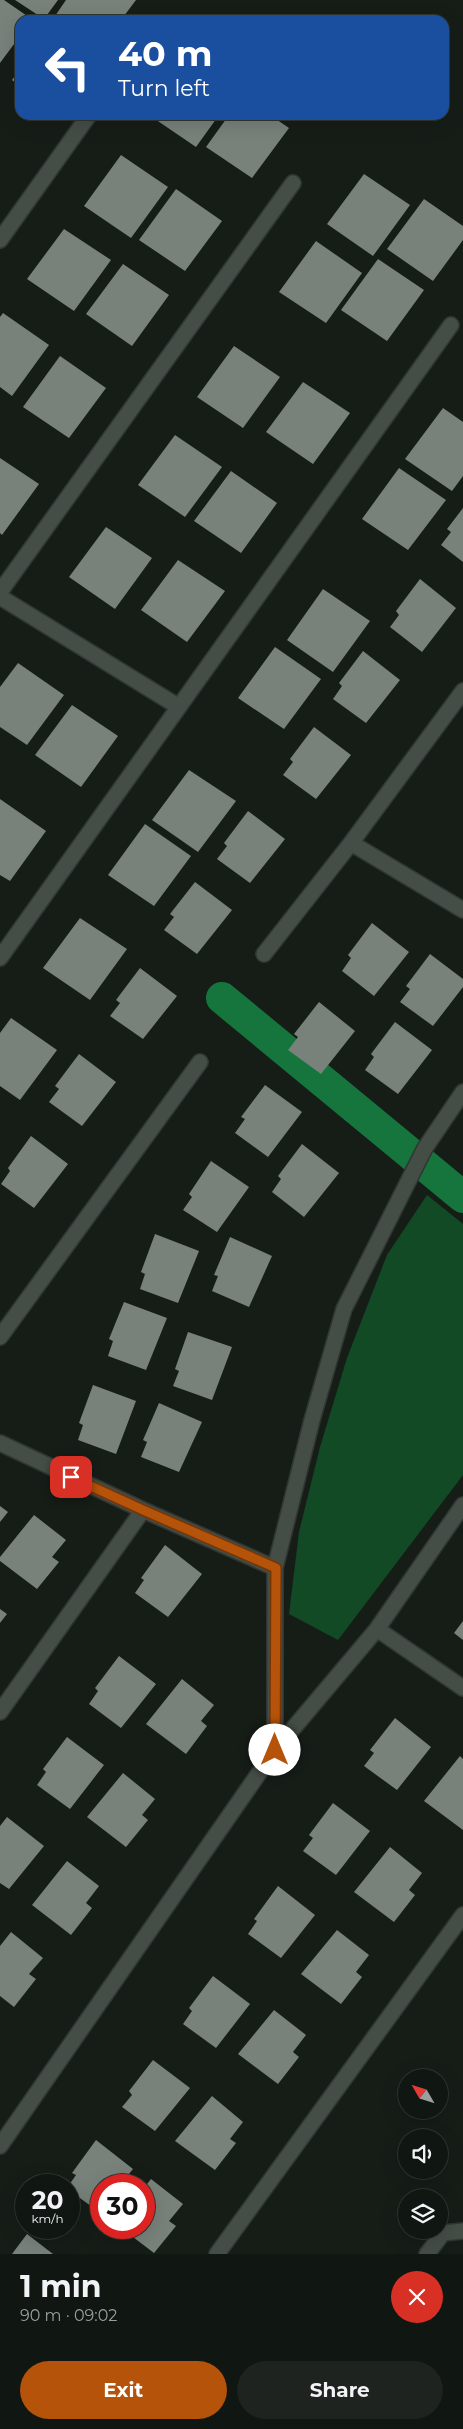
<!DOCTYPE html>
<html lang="en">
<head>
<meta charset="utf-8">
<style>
  body { margin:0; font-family:Montserrat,sans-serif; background:#1e231f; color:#f1f3f6; height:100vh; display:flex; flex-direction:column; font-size:19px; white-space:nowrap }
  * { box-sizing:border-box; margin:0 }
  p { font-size:16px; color:#9c9f9f }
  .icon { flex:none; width:28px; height:28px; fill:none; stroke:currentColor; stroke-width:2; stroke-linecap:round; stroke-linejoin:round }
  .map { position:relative; height:2254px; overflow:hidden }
  .details { display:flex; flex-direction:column; background:#101611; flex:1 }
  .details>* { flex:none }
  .banner { position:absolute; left:15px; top:15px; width:434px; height:105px; border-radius:15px; box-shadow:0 5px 20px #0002,0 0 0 1px #303531; background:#1a4fa0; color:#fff; overflow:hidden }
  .needle { width:32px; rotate:309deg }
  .buttons { position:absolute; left:398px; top:2069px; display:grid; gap:10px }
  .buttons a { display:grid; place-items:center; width:50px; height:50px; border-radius:50%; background:#101611; box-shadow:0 5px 20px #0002,0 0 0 1px #303531; font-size:25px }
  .speed { position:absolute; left:15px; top:2174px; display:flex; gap:10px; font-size:25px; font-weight:700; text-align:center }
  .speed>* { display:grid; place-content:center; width:65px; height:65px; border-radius:50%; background:#101611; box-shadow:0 5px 20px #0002,0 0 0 1px #303531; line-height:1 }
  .speed small { font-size:12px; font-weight:400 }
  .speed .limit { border:8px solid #d22; background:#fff; color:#111 }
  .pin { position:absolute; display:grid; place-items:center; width:42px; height:42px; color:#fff; margin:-21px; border-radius:10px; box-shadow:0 2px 8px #0006 }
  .me { position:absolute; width:55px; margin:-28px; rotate:0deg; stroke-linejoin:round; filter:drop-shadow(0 0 4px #0008) }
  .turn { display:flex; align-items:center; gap:18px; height:105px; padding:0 20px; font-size:22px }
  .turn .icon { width:65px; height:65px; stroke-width:2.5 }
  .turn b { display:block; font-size:35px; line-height:42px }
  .round { display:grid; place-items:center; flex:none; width:52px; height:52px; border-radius:26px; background:#1e231f }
  .summary { display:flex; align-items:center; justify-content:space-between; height:85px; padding:0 20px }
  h1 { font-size:30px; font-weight:700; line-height:38px }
  .primary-button { display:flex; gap:10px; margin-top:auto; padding:10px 20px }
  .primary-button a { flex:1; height:58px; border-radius:30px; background:#b45309; color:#fff; font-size:20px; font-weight:700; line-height:58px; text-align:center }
  .primary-button a+a { background:#1e231f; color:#f1f3f6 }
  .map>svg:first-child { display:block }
  .green { fill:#124a26 }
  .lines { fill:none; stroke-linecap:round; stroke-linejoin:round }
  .canal { stroke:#15753c; stroke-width:32 }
  .building { fill:#78827a }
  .minor-casing { stroke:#313632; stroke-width:18 }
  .minor { stroke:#444d46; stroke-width:15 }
  .route-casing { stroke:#753606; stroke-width:12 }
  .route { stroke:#b45309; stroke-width:9 }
</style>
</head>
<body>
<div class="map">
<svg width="463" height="2254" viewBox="0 0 463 2254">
  <rect width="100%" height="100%" fill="#161d17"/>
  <!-- green -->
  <path class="green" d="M427 1195 463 1224V1475L338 1640 289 1614 299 1532 320 1447 347 1358 387 1255Z"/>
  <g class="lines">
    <!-- canal -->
    <path class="canal" d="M222 998 463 1197"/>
  </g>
  <!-- building -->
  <path class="building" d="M0 0H4L33 20H20V36L0 63Z
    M15 0H58L44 19Z
    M66 0H136L121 20H61L55 16Z
    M20 69V86L12 80Z
    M149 115H219L196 147Z
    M229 115H270L289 128 252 178 206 147Z
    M121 155 168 187 131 238 84 206Z
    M364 174 410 205 373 256 327 224Z
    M176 189 222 221 185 271 139 240Z
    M424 199 463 226V240L433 281 387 249Z
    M64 229 111 260 74 311 27 279Z
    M316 241 362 273 326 323 279 292Z
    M378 259 424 290 387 341 341 310Z
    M123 264 169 295 132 346 86 314Z
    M3 313 49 345 12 396 0 387V317Z
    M234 346 280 377 243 428 197 397Z
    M60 356 106 388 69 438 23 407Z
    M303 382 350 413 313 464 266 432Z
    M443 408 463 422V476L452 491 405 459Z
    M175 435 222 467 185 517 138 485Z
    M0 458 39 484 2 535 0 533Z
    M399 468 446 500 408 550 362 519Z
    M231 471 277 503 241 553 194 521Z
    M463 508V562L441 545 451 532 447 529Z
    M106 527 152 558 115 609 69 577Z
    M178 560 225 591 187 642 141 610Z
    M420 579 456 608 422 652 390 627 399 615 396 611Z
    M323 589 370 621 333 672 287 640Z
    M275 647 321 679 284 729 238 698Z
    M363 651 400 680 366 723 333 699 342 686 339 683Z
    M18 663 64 695 27 745 0 727V687Z
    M72 705 118 736 81 787 35 755Z
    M314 727 351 755 316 799 283 775 293 762 290 759Z
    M189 770 236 801 198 852 152 820Z
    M0 799 46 831 10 881 0 875Z
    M248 811 285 839 250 883 217 859 227 846 224 843Z
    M145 824 191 856 154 906 108 875Z
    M195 882 232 910 197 954 164 930 174 917 170 914Z
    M80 918 127 949 90 1000 43 968Z
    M372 923 409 952 374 996 342 971 351 958 348 955Z
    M430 954 463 979V987L433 1026 400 1002 410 989 406 986Z
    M140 968 177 996 143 1039 110 1016 120 1003 116 1000Z
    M319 1002 355 1031 321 1074 288 1050 298 1037 294 1034Z
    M11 1018 57 1050 20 1100 0 1086V1033Z
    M395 1022 432 1050 398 1094 365 1070 374 1057 371 1054Z
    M79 1054 116 1082 82 1126 49 1102 59 1089 55 1086Z
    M265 1085 302 1112 268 1157 235 1133 245 1119 241 1117Z
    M31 1136 68 1164 34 1208 1 1184 10 1171 8 1168Z
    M302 1144 339 1173 304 1217 272 1192 281 1179 278 1176Z
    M211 1161 249 1187 217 1232 183 1210 192 1197 189 1194Z
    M155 1234 199 1251 178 1303 140 1289 145 1274 141 1272Z
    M230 1237 272 1256 249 1307 212 1291 218 1276 214 1275Z
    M124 1302 167 1318 146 1370 108 1356 113 1341 109 1339Z
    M188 1332 232 1347 212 1400 173 1386 179 1371 175 1369Z
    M93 1385 136 1401 116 1454 78 1440 83 1425 79 1423Z
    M159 1403 202 1422 179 1472 141 1457 147 1442 143 1440Z
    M0 1506 8 1512 0 1522Z
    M34 1515 66 1540 52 1557 59 1562 37 1589 0 1561V1557Z
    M165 1545 202 1574 168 1617 135 1593 144 1580 141 1578Z
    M0 1609 7 1614 0 1623Z
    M463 1621V1640L454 1633Z
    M119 1656 156 1684 121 1728 89 1704 98 1691 95 1688Z
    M182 1679 214 1705 201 1721 207 1726 186 1754 146 1724Z
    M395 1718 431 1747 397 1790 364 1766 374 1753 370 1750Z
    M67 1737 104 1765 70 1809 37 1785 46 1772 43 1769Z
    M460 1756 463 1759V1830L424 1801Z
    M123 1773 155 1799 142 1815 148 1820 126 1847 87 1817Z
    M333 1803 370 1831 336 1875 303 1851 313 1838 309 1835Z
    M7 1817 44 1846 9 1889 0 1883V1826Z
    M390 1847 422 1873 409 1890 415 1895 394 1922 354 1892Z
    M67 1861 99 1886 86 1903 92 1908 71 1935 32 1905Z
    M278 1886 315 1915 281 1958 248 1934 257 1921 254 1919Z
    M337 1930 369 1955 356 1972 362 1977 341 2004 301 1974Z
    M11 1932 43 1958 29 1974 36 1979 14 2007 0 1996V1946Z
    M213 1976 250 2004 216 2048 183 2024 192 2011 189 2008Z
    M274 2010 306 2035 293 2052 299 2057 278 2084 238 2054Z
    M153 2060 190 2088 155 2131 122 2107 132 2095 129 2091Z
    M212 2096 243 2122 230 2139 236 2143 215 2170 175 2141Z
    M96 2140 133 2169 120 2185H101V2209L99 2212 69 2190V2185L76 2175 72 2173Z
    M151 2179 183 2204 169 2221 176 2226 154 2253 121 2228H144V2188Z
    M27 2234 53 2254H12Z"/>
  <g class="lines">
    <defs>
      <path id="minor" d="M0 240 89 115
        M0 592 293 183
        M0 597 179 707
        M463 691 351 843 463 910
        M264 954 351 843
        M0 958 451 325
        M0 1337 200 1062
        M0 1443 143 1510
        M275 1568 312 1420 344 1309 425 1148 463 1092
        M377 1629 463 1688
        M0 1712 143 1510 275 1568V1750
        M0 2146 275 1750 377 1629 463 1505
        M217 2254 463 1915
        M427 2254 443 2233 463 2231"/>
    </defs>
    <!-- minor casing -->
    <use href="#minor" class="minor-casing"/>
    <!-- minor -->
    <use href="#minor" class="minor"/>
  </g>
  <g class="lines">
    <defs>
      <path id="route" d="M71 1477 143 1510 276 1568 275 1750"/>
    </defs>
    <!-- route casing -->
    <use href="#route" class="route-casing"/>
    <!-- route -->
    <use href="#route" class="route"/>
  </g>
</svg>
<div class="buttons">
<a><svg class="needle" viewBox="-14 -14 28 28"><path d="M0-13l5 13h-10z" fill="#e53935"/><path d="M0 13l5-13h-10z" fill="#9c9f9f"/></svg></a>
<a><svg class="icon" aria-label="sound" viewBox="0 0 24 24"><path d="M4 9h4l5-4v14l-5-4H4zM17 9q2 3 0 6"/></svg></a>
<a><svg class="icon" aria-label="layers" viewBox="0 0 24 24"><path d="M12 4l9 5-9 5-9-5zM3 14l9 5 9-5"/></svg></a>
</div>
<div class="speed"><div>20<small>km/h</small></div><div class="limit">30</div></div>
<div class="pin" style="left:71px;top:1477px;background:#d93025"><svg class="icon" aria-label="arrive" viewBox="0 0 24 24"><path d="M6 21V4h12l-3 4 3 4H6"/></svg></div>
<svg class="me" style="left:275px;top:1750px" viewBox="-20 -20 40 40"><circle r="19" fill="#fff"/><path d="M0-13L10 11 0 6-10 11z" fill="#b45309"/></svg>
<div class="banner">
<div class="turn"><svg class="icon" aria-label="left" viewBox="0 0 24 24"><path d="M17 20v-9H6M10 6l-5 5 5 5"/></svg><div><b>40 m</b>Turn left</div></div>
</div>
</div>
<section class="details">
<div class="summary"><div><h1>1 min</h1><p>90 m · 09:02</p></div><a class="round" style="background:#d93025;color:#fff"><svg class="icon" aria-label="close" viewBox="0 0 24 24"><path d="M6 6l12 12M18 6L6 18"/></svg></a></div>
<div class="primary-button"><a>Exit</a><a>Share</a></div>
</section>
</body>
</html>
